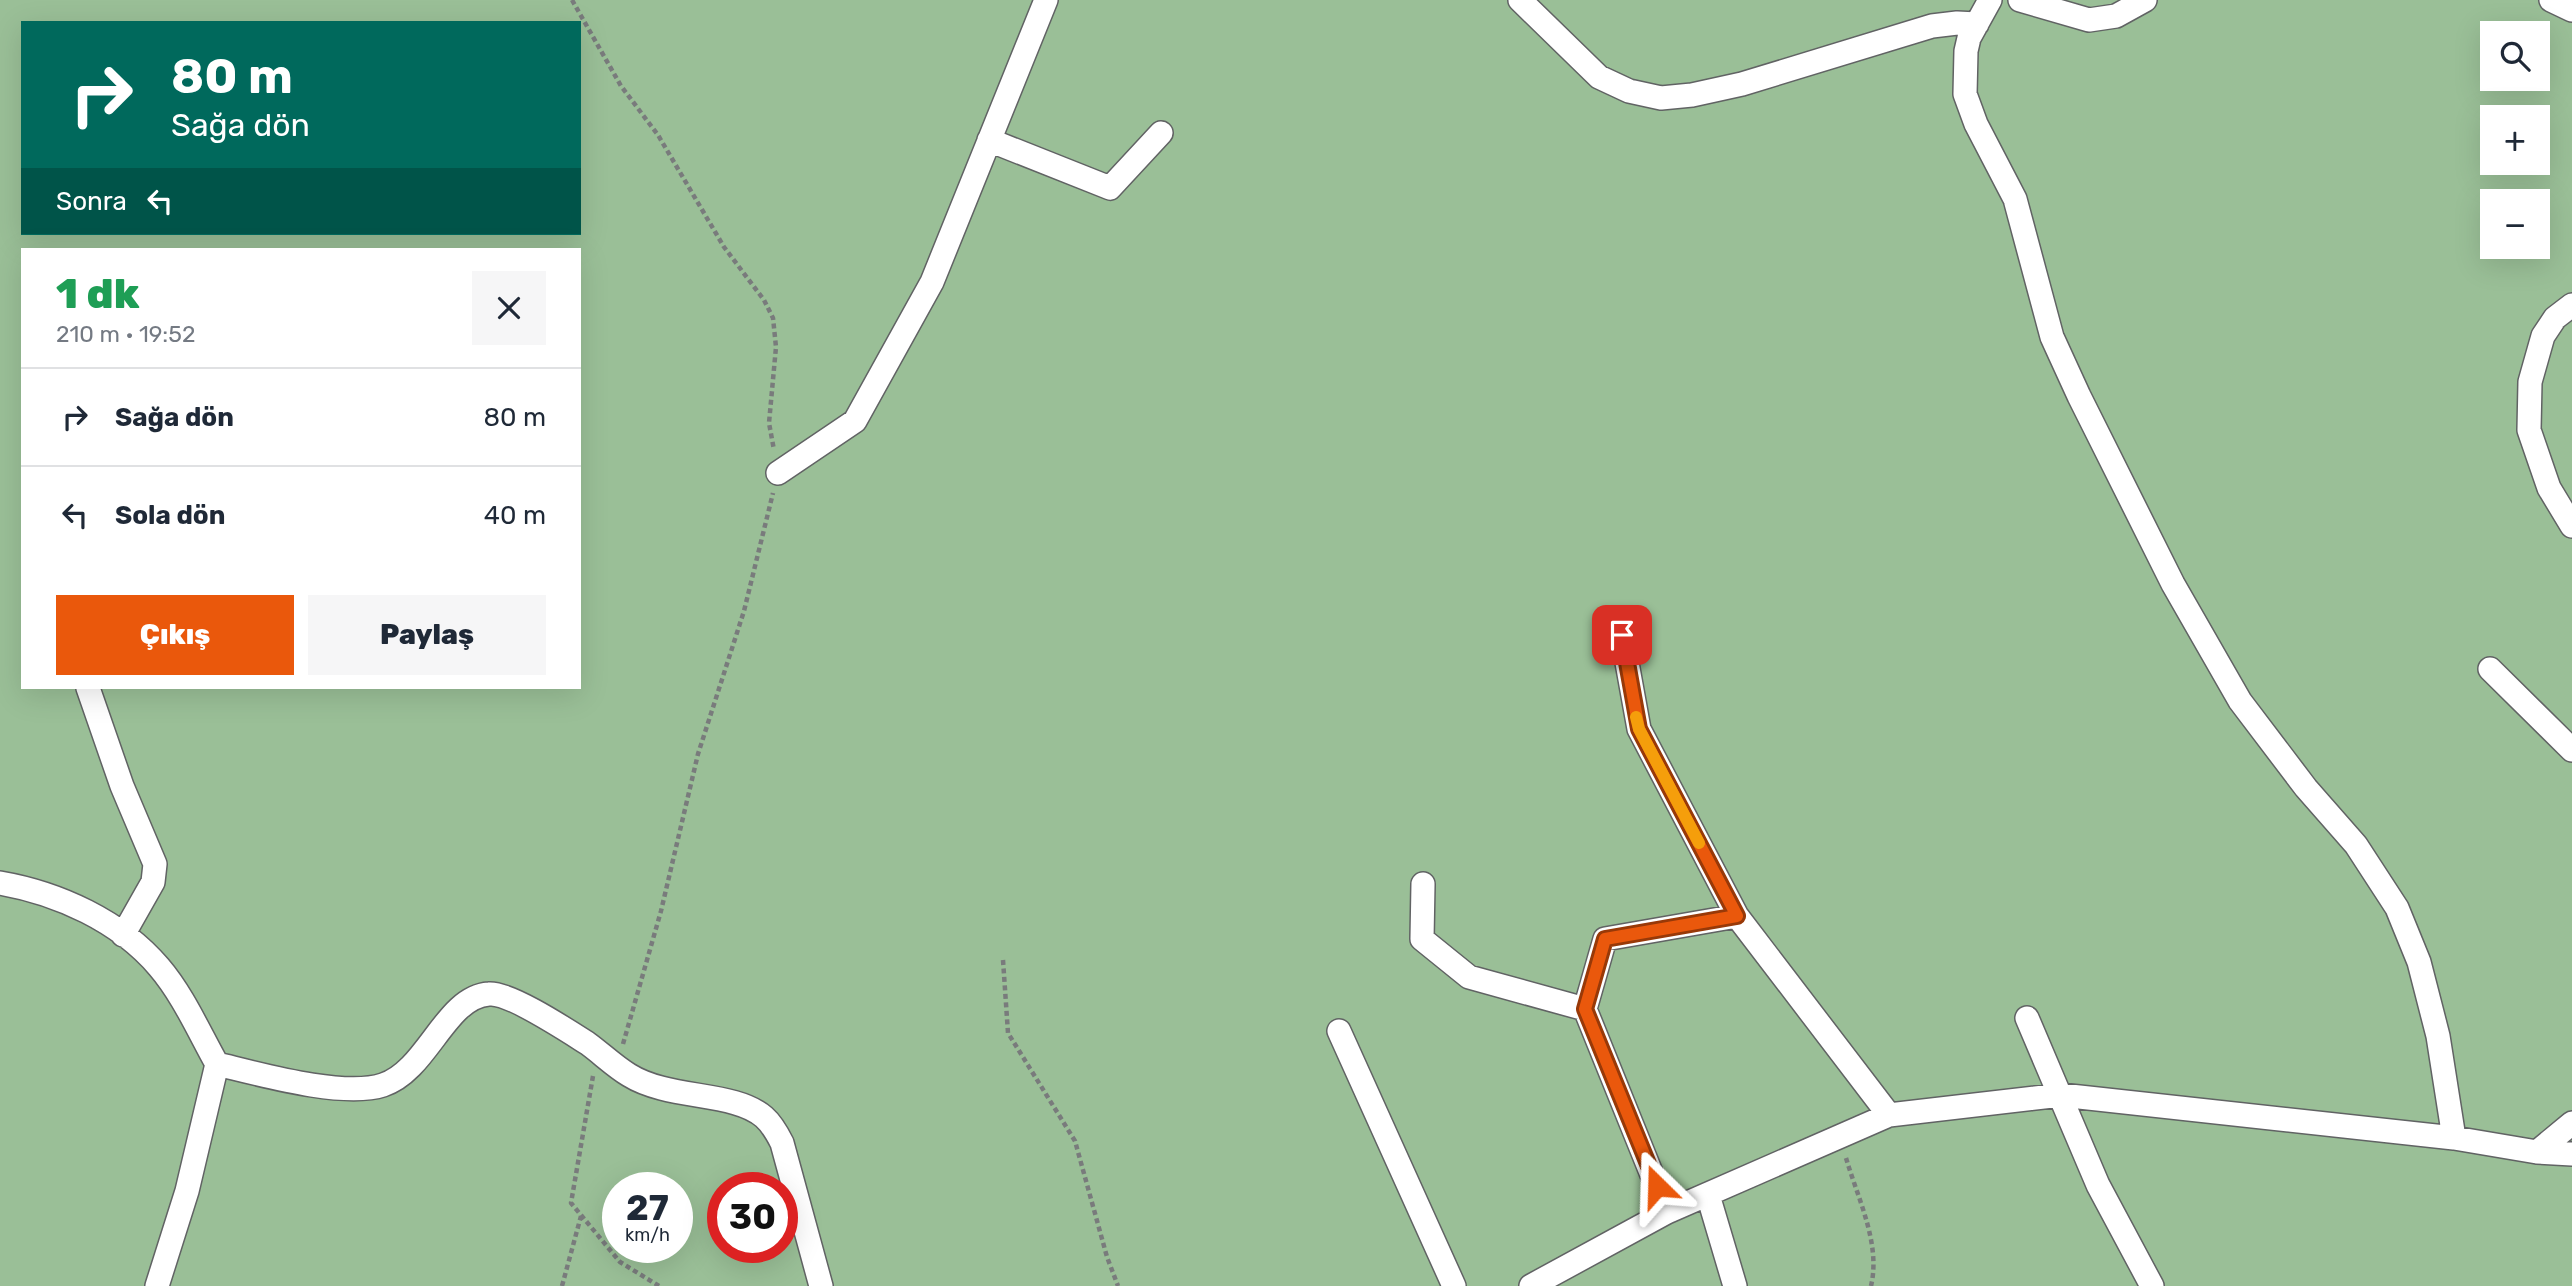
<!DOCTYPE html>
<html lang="tr">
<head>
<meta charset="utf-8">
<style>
  body { margin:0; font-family:Rubik,sans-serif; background:#f6f6f7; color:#1f2937; height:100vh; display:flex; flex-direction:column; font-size:26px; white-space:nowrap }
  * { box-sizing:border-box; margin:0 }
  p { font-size:23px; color:#747a83 }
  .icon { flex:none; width:38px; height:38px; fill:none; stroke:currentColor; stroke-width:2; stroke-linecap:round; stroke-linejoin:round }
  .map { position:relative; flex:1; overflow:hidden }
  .panel { position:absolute; left:21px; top:248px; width:560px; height:441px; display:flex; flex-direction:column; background:#fff; border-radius:0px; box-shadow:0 7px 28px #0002 }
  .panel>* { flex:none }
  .top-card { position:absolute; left:21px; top:21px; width:560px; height:214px; border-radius:0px; box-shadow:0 7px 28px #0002; background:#00695c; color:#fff; overflow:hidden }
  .fabs { position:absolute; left:2480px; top:21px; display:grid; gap:14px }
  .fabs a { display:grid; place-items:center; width:70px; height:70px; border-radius:0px; background:#fff; box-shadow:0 7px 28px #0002; font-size:35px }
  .speed { position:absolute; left:602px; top:1172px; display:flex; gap:14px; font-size:35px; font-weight:700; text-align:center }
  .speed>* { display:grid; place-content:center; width:91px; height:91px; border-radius:50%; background:#fff; box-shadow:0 7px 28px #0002; line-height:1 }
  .speed small { font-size:18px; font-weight:400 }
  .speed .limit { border:10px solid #d22; background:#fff; color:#111 }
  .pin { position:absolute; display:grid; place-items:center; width:60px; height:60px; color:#fff; margin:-30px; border-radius:14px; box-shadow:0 4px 10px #0006 }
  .me { position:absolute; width:77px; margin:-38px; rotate:338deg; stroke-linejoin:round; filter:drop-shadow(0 0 5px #0008) }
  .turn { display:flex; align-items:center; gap:24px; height:147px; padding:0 35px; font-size:32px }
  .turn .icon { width:91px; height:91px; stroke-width:2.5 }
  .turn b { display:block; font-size:49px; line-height:60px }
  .then { display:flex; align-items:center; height:66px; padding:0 35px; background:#0003; gap:14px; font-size:26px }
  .round { display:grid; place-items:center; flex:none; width:74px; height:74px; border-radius:0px; background:#f6f6f7 }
  .headline { display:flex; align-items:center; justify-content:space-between; height:119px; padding:0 35px }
  h1 { font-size:42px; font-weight:800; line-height:52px; color:#1e9e55 }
  .cta { display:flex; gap:14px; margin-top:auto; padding:14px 35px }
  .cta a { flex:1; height:80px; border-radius:0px; background:#ea580c; color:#fff; font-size:28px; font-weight:800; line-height:80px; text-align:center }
  .cta a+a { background:#f6f6f7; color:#1f2937 }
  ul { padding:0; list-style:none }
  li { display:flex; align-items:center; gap:21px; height:98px; padding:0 35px; border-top:2px solid #e0e1e3 }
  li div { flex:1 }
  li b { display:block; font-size:26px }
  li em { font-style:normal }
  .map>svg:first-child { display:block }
  .green { fill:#9abf97; fill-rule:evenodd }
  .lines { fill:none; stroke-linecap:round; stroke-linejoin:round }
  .minor-casing { stroke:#616364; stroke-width:26 }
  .path { stroke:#797b7c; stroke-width:4.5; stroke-dasharray:5 3.5; stroke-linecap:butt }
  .minor { stroke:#fff; stroke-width:23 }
  .route-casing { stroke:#983908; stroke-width:18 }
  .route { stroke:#ea580c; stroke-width:12 }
  .slow { stroke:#f59e0b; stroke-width:12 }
</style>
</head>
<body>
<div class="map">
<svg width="2572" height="1286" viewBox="0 0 2572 1286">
  <rect width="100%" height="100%" fill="#dde0e1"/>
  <!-- green -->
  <path class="green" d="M0 0H2572V1286H0ZM23 23H579V233H23ZM2492 33H2538V79H2492ZM2492 117H2538V163H2492ZM2492 201H2538V247H2492ZM23 250H579V688H23ZM618 1188H677V1248H618ZM723 1188H782V1248H723Z"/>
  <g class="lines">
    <defs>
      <path id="minor" d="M1520 0 1599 77 1629 91 1661 98 1692 95 1742 84 1932 26 1957 23 1977 24
        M1990 0 1969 38 1966 51 1965 94 1976 124 2015 199 2052 337 2079 396 2173 584 2240 701 2306 788 2356 845 2397 908 2419 962 2438 1036 2454 1138
        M2020 0 2089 20 2116 16 2145 0
        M2551 0 2572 10
        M989 140 1110 188 1161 133
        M2572 305 2555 318 2543 336 2530 382 2529 430 2549 488 2572 526
        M778 473 855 421 932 282 1046 0
        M1622 635 1639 729 1737 916 1889 1115
        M2490 669 2572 750
        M88 688 122 786 155 864 153 882 123 935
        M0 883C58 893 120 921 159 967 183 995 199 1032 217 1064L187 1191 157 1286
        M1423 884 1422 939 1469 977 1585 1009
        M2027 1018 2098 1185 2152 1286
        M1339 1031 1454 1286
        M217 1064C259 1074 343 1098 383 1085 428 1070 445 997 489 994 509 992 568 1031 587 1043 601 1053 614 1066 629 1075 669 1100 734 1091 764 1117 772 1124 777 1133 782 1143L821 1286
        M2537 1152 2572 1123
        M1708 1195 1735 1286
        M1667 1212 1585 1009 1605 939 1737 916
        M1531 1286 1667 1212 1889 1115 2061 1095 2454 1138 2537 1152 2572 1154"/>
    </defs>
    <!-- minor casing -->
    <use href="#minor" class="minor-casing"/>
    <!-- path -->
    <path class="path" d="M572 0 621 86 658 135 724 247 764 300 773 318 776 347 769 423 774 450
      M1003 960 1008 1033 1075 1141 1107 1257 1118 1286
      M623 1044 661 911 698 754 744 611 773 493
      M593 1076 571 1203 620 1262 659 1286
      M1846 1158C1858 1199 1881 1244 1871 1286
      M562 1286 581 1216"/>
    <!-- minor -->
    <use href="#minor" class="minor"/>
  </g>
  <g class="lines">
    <defs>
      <path id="route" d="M1622 635 1639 729 1737 916 1605 939 1585 1009 1657 1186"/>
    </defs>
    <!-- route casing -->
    <use href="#route" class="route-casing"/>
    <!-- route -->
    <use href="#route" class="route"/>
    <!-- slow -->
    <path class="slow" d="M1636 717 1639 729 1699 843"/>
  </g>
</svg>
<div class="fabs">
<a><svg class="icon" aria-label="search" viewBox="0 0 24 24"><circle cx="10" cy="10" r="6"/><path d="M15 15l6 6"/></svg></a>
<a>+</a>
<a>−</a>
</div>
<div class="speed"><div>27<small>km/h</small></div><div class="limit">30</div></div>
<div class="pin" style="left:1622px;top:635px;background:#d93025"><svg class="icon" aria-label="arrive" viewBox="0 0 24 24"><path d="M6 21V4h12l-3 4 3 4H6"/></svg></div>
<svg class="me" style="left:1657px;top:1186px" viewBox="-20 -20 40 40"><path d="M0-17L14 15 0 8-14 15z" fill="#ea580c" stroke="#fff" stroke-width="4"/></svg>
<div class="top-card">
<div class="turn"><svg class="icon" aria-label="right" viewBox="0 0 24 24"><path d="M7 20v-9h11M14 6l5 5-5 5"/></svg><div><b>80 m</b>Sağa dön</div></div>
<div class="then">Sonra<svg class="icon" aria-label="left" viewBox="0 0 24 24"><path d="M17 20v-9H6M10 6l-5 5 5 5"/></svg></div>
</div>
<section class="panel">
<div class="headline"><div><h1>1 dk</h1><p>210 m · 19:52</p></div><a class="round"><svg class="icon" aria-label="close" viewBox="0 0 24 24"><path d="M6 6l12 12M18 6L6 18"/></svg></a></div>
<ul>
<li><svg class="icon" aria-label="right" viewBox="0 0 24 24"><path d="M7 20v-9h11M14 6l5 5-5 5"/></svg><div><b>Sağa dön</b></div><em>80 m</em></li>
<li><svg class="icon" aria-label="left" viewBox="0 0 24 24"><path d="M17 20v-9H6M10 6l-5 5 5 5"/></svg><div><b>Sola dön</b></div><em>40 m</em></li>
</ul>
<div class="cta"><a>Çıkış</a><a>Paylaş</a></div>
</section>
</div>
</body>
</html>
